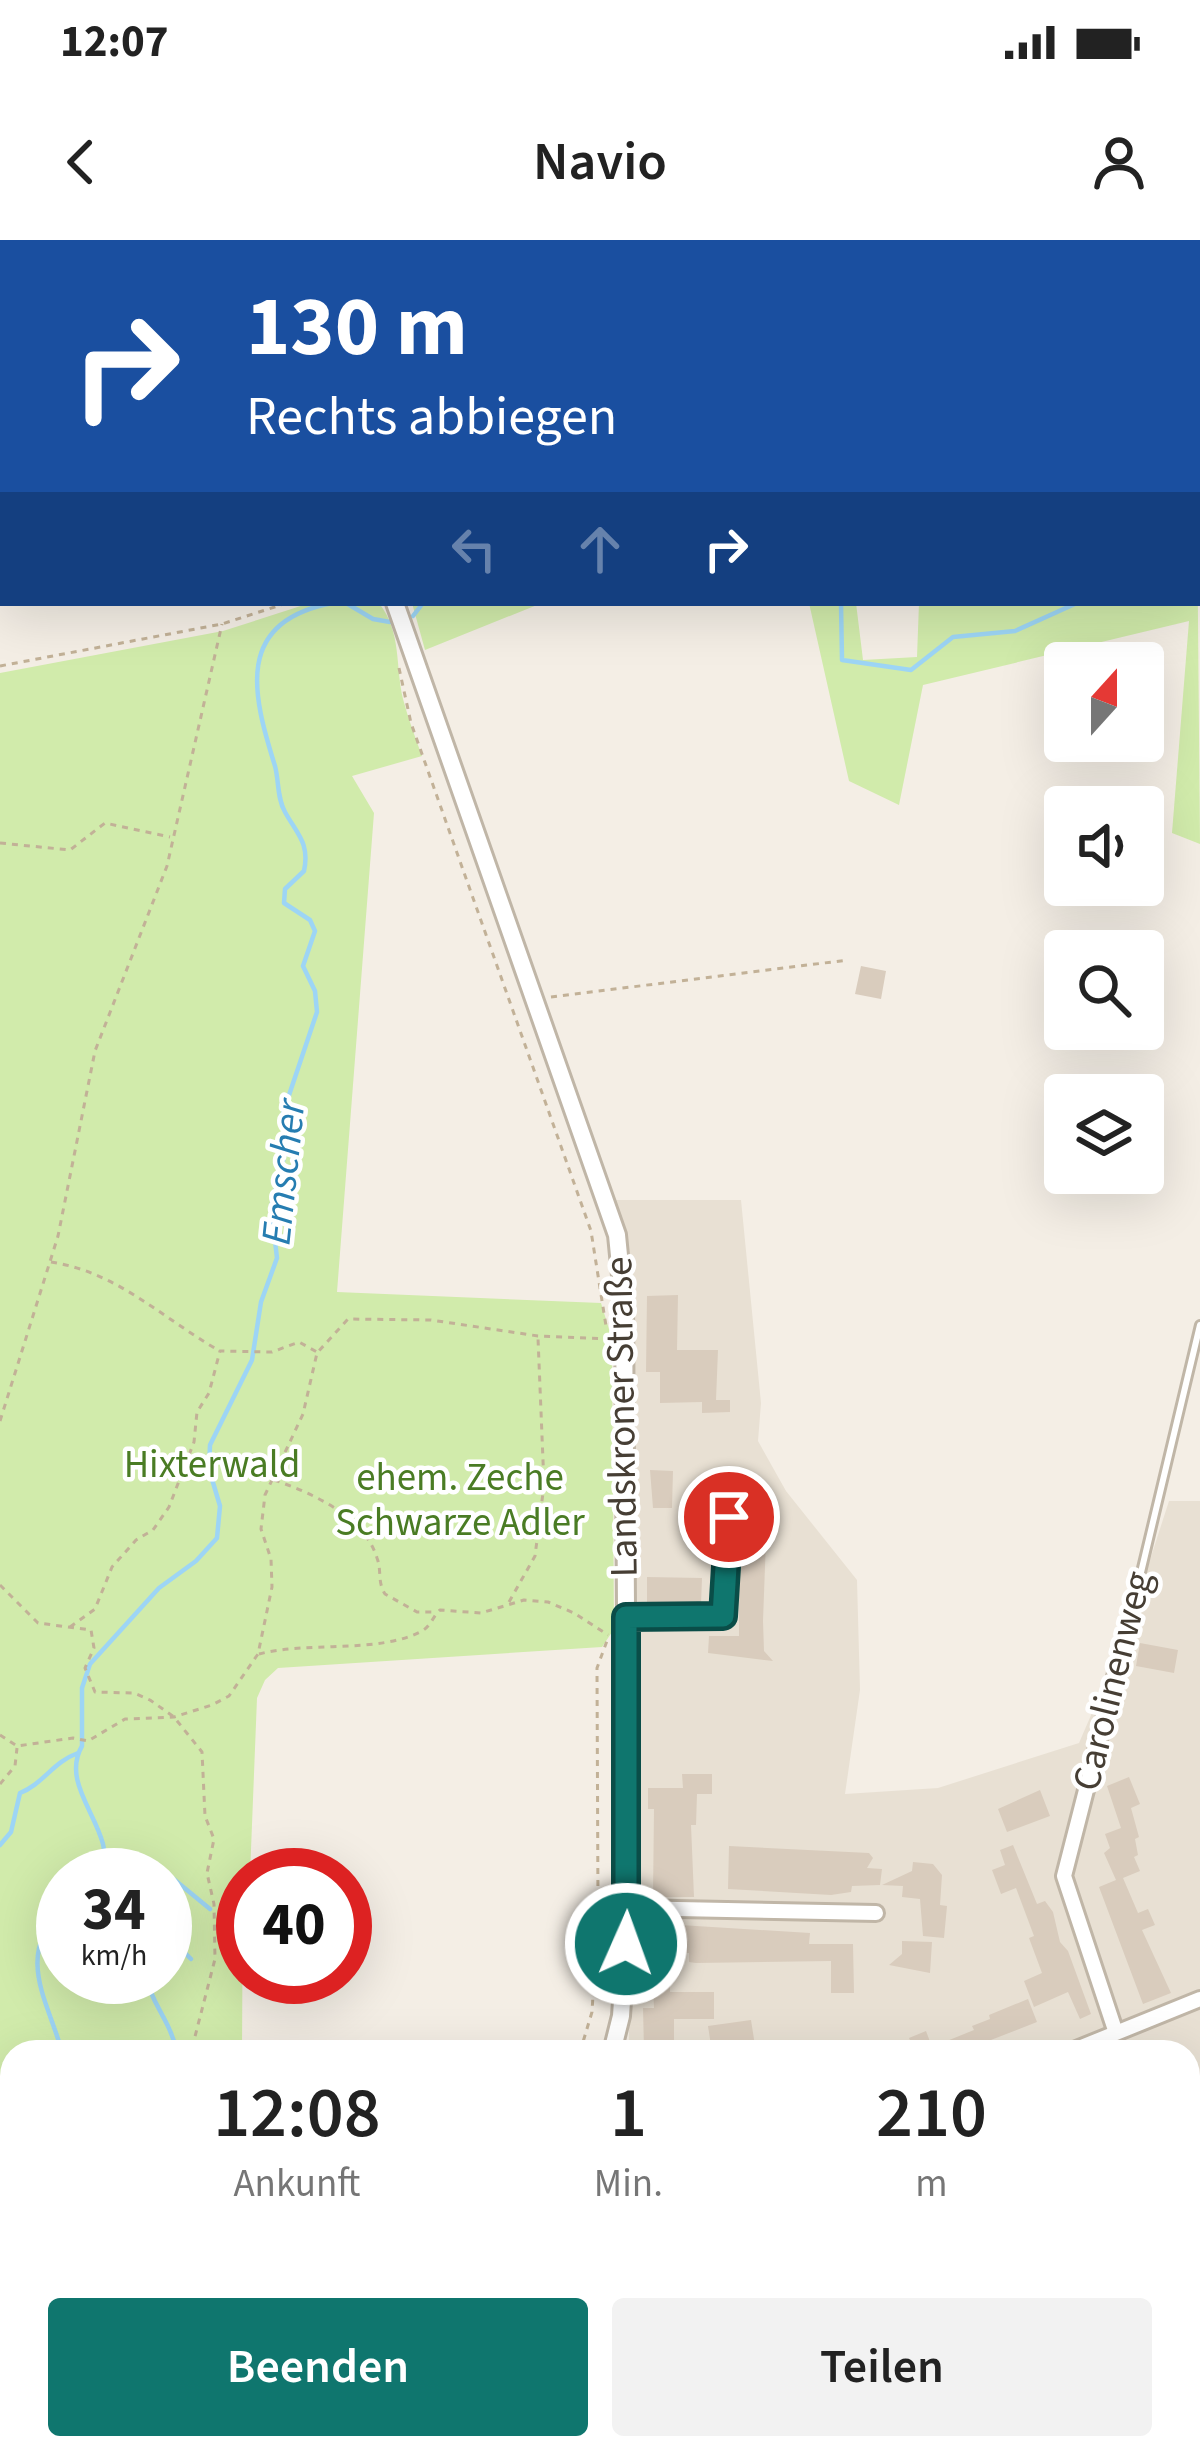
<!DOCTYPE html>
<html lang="de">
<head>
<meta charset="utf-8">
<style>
  body { margin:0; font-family:"Source Sans 3",sans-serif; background:#f2f2f2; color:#222; height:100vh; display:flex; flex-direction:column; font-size:45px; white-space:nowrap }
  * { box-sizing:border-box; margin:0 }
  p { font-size:39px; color:#767676 }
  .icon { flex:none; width:66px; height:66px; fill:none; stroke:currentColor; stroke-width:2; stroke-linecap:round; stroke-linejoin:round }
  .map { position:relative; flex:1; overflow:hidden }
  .side { position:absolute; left:0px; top:1800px; width:1200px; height:420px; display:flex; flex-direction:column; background:#fff; border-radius:36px 36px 0 0; box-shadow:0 12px 48px #0002 }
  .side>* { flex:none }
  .guide { position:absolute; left:0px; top:0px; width:1200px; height:366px; box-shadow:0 12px 48px #0002; background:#1a4fa0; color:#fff; overflow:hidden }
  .needle { width:78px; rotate:21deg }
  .tools { position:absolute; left:1044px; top:402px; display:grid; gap:24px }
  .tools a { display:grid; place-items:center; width:120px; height:120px; border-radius:12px; background:#fff; box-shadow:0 12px 48px #0002; font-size:60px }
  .speed { position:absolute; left:36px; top:1608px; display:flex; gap:24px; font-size:60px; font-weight:700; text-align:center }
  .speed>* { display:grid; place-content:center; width:156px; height:156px; border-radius:50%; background:#fff; box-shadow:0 12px 48px #0002; line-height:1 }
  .speed small { font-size:30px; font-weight:400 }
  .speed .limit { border:18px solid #d22; background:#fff; color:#111 }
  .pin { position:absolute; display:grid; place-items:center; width:102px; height:102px; color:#fff; margin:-51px; border:6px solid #fff; border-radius:50%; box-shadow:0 3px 12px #0007 }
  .me { position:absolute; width:132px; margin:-66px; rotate:2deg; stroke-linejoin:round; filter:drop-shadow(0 0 9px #0008) }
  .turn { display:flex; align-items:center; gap:42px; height:252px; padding:0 48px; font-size:54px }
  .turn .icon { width:156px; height:156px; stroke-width:2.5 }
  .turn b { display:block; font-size:84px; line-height:102px }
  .lanes { display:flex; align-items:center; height:114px; padding:0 48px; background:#0003; justify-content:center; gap:60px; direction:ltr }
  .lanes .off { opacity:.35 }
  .eta { display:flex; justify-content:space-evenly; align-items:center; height:204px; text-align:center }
  .eta b { font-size:72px; font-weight:600; line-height:84px }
  .primary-button { display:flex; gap:24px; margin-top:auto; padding:24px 48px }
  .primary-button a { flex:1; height:138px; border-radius:12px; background:#0f766e; color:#fff; font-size:48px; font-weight:600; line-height:138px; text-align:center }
  .primary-button a+a { background:#f2f2f2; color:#222 }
  .status { display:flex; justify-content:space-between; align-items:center; height:84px; padding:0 60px; background:#fff; direction:ltr }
  .status svg { height:33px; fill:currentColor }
  header { display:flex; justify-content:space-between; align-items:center; height:156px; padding:0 48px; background:#fff; font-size:54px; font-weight:600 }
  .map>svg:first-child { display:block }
  .residential { fill:#e8e0d3 }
  .green { fill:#d1ebab; fill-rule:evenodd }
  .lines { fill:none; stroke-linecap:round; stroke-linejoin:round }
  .stream { stroke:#9dd5f5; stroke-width:4.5 }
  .building { fill:#d9ccbd }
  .service-casing { stroke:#c0b6a7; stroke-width:12 }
  .minor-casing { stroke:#c0b6a7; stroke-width:20 }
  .tertiary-casing { stroke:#c0b6a7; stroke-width:22 }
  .path { stroke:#c2b197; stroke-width:3; stroke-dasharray:6 6; stroke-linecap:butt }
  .service { stroke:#fff; stroke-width:6 }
  .minor { stroke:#fff; stroke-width:14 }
  .tertiary { stroke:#fff; stroke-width:16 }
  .route-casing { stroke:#0a4d48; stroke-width:30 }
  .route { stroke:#0f766e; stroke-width:21 }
  .labels { text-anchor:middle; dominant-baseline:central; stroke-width:9; stroke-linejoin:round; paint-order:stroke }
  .street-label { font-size:39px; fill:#463e34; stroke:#fff }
  .park-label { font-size:39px; fill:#4a7c24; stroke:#fff }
  .water-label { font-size:42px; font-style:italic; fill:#267db1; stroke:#fff }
</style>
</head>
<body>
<div class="status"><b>12:07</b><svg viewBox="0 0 49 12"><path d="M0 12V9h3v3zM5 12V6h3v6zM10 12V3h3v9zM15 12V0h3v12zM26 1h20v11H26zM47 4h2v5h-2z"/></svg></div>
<header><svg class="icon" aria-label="back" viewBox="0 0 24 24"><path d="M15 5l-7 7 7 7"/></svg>Navio<svg class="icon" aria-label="person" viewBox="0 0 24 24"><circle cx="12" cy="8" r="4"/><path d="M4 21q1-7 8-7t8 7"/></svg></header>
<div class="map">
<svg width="1200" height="2220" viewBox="0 0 1200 2220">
  <rect width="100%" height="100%" fill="#f4eee5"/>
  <!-- residential -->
  <path class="residential" d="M615 960H741L761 1163 758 1201 786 1251 857 1340 860 1450 845 1554 938 1548 1079 1503 1126 1394 1169 1261H1200V2220H320L333 2208H1188V1812H629L626 1067 609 968Z"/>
  <!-- green -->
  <path class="green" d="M1197 269 1200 604 1172 593 1189 381 923 445 899 565 849 541 809 363H856L863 420 917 417 919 363H1197Z
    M310 363H379C402 393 395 425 403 459 408 478 415 497 422 516L352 536 374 573 337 1052 601 1063 612 1099 614 1389 602 1407 278 1428 265 1440 257 1458 250 1635H243L242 1812H12V2037L0 2041V433L223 391ZM165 1635V1737H63V1635Z
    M412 363H542L425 410Z"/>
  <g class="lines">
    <!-- stream -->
    <path class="stream" d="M1197 283 1200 287
      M1197 335 1200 334
      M346 363 373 379 390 382
      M841 363 842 420 911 430 953 397 1015 391 1077 363
      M413 376 423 363
      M0 1605 11 1592 20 1553C43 1544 53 1522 78 1513
      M107 1611 159 1627 210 1669
      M102 1635C119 1591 57 1549 82 1506V1448L90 1424 159 1348 196 1321 217 1298 220 1266 209 1229 210 1205 252 1120 261 1062 277 1018 271 967 284 917 283 873 317 772 315 751 303 726 315 691 310 680 284 663 285 649 304 631C310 603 297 594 285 572 277 558 279 541 275 526 253 456 233 381 333 363
      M165 1693 191 1719
      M146 1737C151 1763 170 1780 177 1812
      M62 1812C48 1760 14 1716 63 1668"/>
  </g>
  <!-- building -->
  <path class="building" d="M861 726 886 731 881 759 855 754Z
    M678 1055 677 1110H718L716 1160H730V1172L702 1173V1162L660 1163V1132H646L647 1056Z
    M650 1230 673 1231 672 1268H653Z
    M749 1263 763 1264V1272H767L763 1381 764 1411 773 1421 708 1413 709 1396H739V1301L741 1271 749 1272Z
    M647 1337 702 1338 701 1364 647 1363Z
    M1140 1403 1178 1410 1174 1433 1136 1426Z
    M682 1534H712V1554H697L696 1585H691L694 1657H653L654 1569H648V1548H683Z
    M1129 1537 1140 1564 1131 1568 1139 1597 1135 1599 1138 1615 1134 1617 1140 1631 1123 1638 1138 1673 1148 1669 1155 1685 1142 1690 1171 1753 1143 1764 1099 1647 1116 1640 1104 1613 1110 1608 1105 1594 1121 1588 1107 1546Z
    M1040 1550 1050 1576 1007 1592 998 1569Z
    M1013 1605 1037 1664 1045 1661 1053 1672 1060 1702 1068 1711 1091 1774 1080 1779 1068 1752 1034 1767 1024 1741 1042 1733 1029 1698 1034 1696 1016 1648 1001 1654 992 1630 1005 1625 1000 1610Z
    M729 1606 869 1613 873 1618 867 1628 882 1629 880 1645 852 1646 851 1652 831 1655 728 1649Z
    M913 1622 933 1624 942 1635 940 1665 947 1666 944 1698 923 1696 920 1659 902 1657 903 1646 882 1645 912 1631Z
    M648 1683 810 1693 809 1704H853L854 1753H831V1721L696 1723 689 1722V1713L647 1712Z
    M902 1701 932 1702 930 1733 889 1725 902 1714Z
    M653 1745H670V1752H714V1779H674V1808L644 1809 643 1768H654Z
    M1028 1759 1037 1782 991 1800 994 1808 915 1812 909 1798 926 1791 932 1807 974 1790 972 1786 990 1779 989 1775Z
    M751 1780 756 1812H712L708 1786Z"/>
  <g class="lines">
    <defs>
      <path id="service" d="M1197 147 1200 146
        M1127 1391 1200 1085"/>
      <path id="minor" d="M1018 3V0
        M1197 199 1200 203
        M626 1377 723 1376 729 1277
        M628 1668 876 1673
        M1116 1793 1064 1636 1126 1394
        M1069 1812 1200 1759
        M1188 2049 1200 2046
        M586 2208 590 2220
        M775 2208V2214H863L865 2220
        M743 2214H775L776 2220"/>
      <path id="tertiary" d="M348 3V0
        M395 363 617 995 624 1066 628 1668 621 1776 612 1812
        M1056 2208 1063 2220
        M299 2220 313 2208"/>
    </defs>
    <!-- service casing -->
    <use href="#service" class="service-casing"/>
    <!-- minor casing -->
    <use href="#minor" class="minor-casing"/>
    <!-- tertiary casing -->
    <use href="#tertiary" class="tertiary-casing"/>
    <!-- path -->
    <path class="path" d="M0 426 222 384 287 363
      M399 428 411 483 591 991 606 1086
      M0 603 70 610 105 583 170 597
      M551 757 848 720
      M51 1022C117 1032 161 1077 218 1110
      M0 1181 58 996 95 811 167 626 222 384
      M274 1240C312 1253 364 1276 377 1318 382 1331 377 1341 385 1354L417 1372H432
      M0 1345 38 1383 91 1390 94 1408 85 1428 95 1452 134 1453 150 1460 174 1477 202 1512 205 1576 214 1599 207 1633 214 1664 215 1719 191 1812
      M509 1362 535 1316 544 1245 538 1098
      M70 1387 95 1369 112 1327 136 1300 153 1290 169 1267 194 1202 197 1172 209 1153 220 1111 272 1112 299 1102 317 1112
      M259 1414C308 1401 379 1414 422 1391 431 1386 433 1376 440 1370L481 1373 524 1360 548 1362 574 1373 608 1395
      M0 1495 17 1506 73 1498 88 1501 125 1479 174 1477 212 1465 229 1456 258 1414 272 1347 271 1319 261 1289 265 1255 303 1174 317 1113 348 1079 431 1080 538 1096 610 1099
      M0 1544 15 1526 17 1508
      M580 1812 592 1772 598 1667 597 1428 608 1398
      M0 1995 12 1991
      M262 2220 276 2208"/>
    <!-- service -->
    <use href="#service" class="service"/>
    <!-- minor -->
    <use href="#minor" class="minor"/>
    <!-- tertiary -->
    <use href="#tertiary" class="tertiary"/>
  </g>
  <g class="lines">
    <defs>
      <path id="route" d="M626 1704V1377L723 1376 729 1277"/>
    </defs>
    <!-- route casing -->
    <use href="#route" class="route-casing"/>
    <!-- route -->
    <use href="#route" class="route"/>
  </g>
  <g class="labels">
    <!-- street labels -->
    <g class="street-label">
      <text transform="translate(622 1177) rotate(-91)">Landskroner Straße</text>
      <text transform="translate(1113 1441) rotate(-76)">Carolinenweg</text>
    </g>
    <!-- park labels -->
    <g class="park-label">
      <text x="212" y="1225">Hixterwald</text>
      <text x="460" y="1238">ehem. Zeche<tspan x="460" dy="45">Schwarze Adler</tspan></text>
    </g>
    <!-- water labels -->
    <g class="water-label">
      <text transform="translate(284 932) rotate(-84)">Emscher</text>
    </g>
  </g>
</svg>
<div class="tools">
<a><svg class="needle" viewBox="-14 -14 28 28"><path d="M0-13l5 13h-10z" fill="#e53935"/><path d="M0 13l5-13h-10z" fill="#767676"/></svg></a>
<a><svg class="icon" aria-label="sound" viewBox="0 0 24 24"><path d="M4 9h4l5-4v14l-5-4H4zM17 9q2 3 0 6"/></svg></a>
<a><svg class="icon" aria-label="search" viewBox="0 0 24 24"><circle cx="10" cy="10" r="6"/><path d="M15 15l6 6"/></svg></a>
<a><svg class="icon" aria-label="layers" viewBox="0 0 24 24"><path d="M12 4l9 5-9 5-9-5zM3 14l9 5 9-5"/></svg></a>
</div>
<div class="speed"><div>34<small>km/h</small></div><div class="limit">40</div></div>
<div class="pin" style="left:729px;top:1277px;background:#d93025"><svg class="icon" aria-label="arrive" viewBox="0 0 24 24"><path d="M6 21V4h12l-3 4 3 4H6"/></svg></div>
<svg class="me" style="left:626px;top:1704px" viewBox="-20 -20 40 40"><circle r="17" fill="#0f766e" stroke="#fff" stroke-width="3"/><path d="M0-11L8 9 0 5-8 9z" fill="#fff"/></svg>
<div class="guide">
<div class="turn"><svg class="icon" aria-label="right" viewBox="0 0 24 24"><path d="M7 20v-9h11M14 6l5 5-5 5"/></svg><div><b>130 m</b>Rechts abbiegen</div></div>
<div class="lanes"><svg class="icon off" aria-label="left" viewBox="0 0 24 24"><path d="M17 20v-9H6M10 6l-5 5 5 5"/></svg><svg class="icon off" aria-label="ahead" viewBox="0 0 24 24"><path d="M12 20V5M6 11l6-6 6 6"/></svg><svg class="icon" aria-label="right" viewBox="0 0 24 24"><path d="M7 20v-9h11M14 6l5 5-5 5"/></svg></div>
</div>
<section class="side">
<div class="eta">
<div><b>12:08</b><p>Ankunft</p></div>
<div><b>1</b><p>Min.</p></div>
<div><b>210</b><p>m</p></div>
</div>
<div class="primary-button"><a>Beenden</a><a>Teilen</a></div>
</section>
</div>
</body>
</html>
